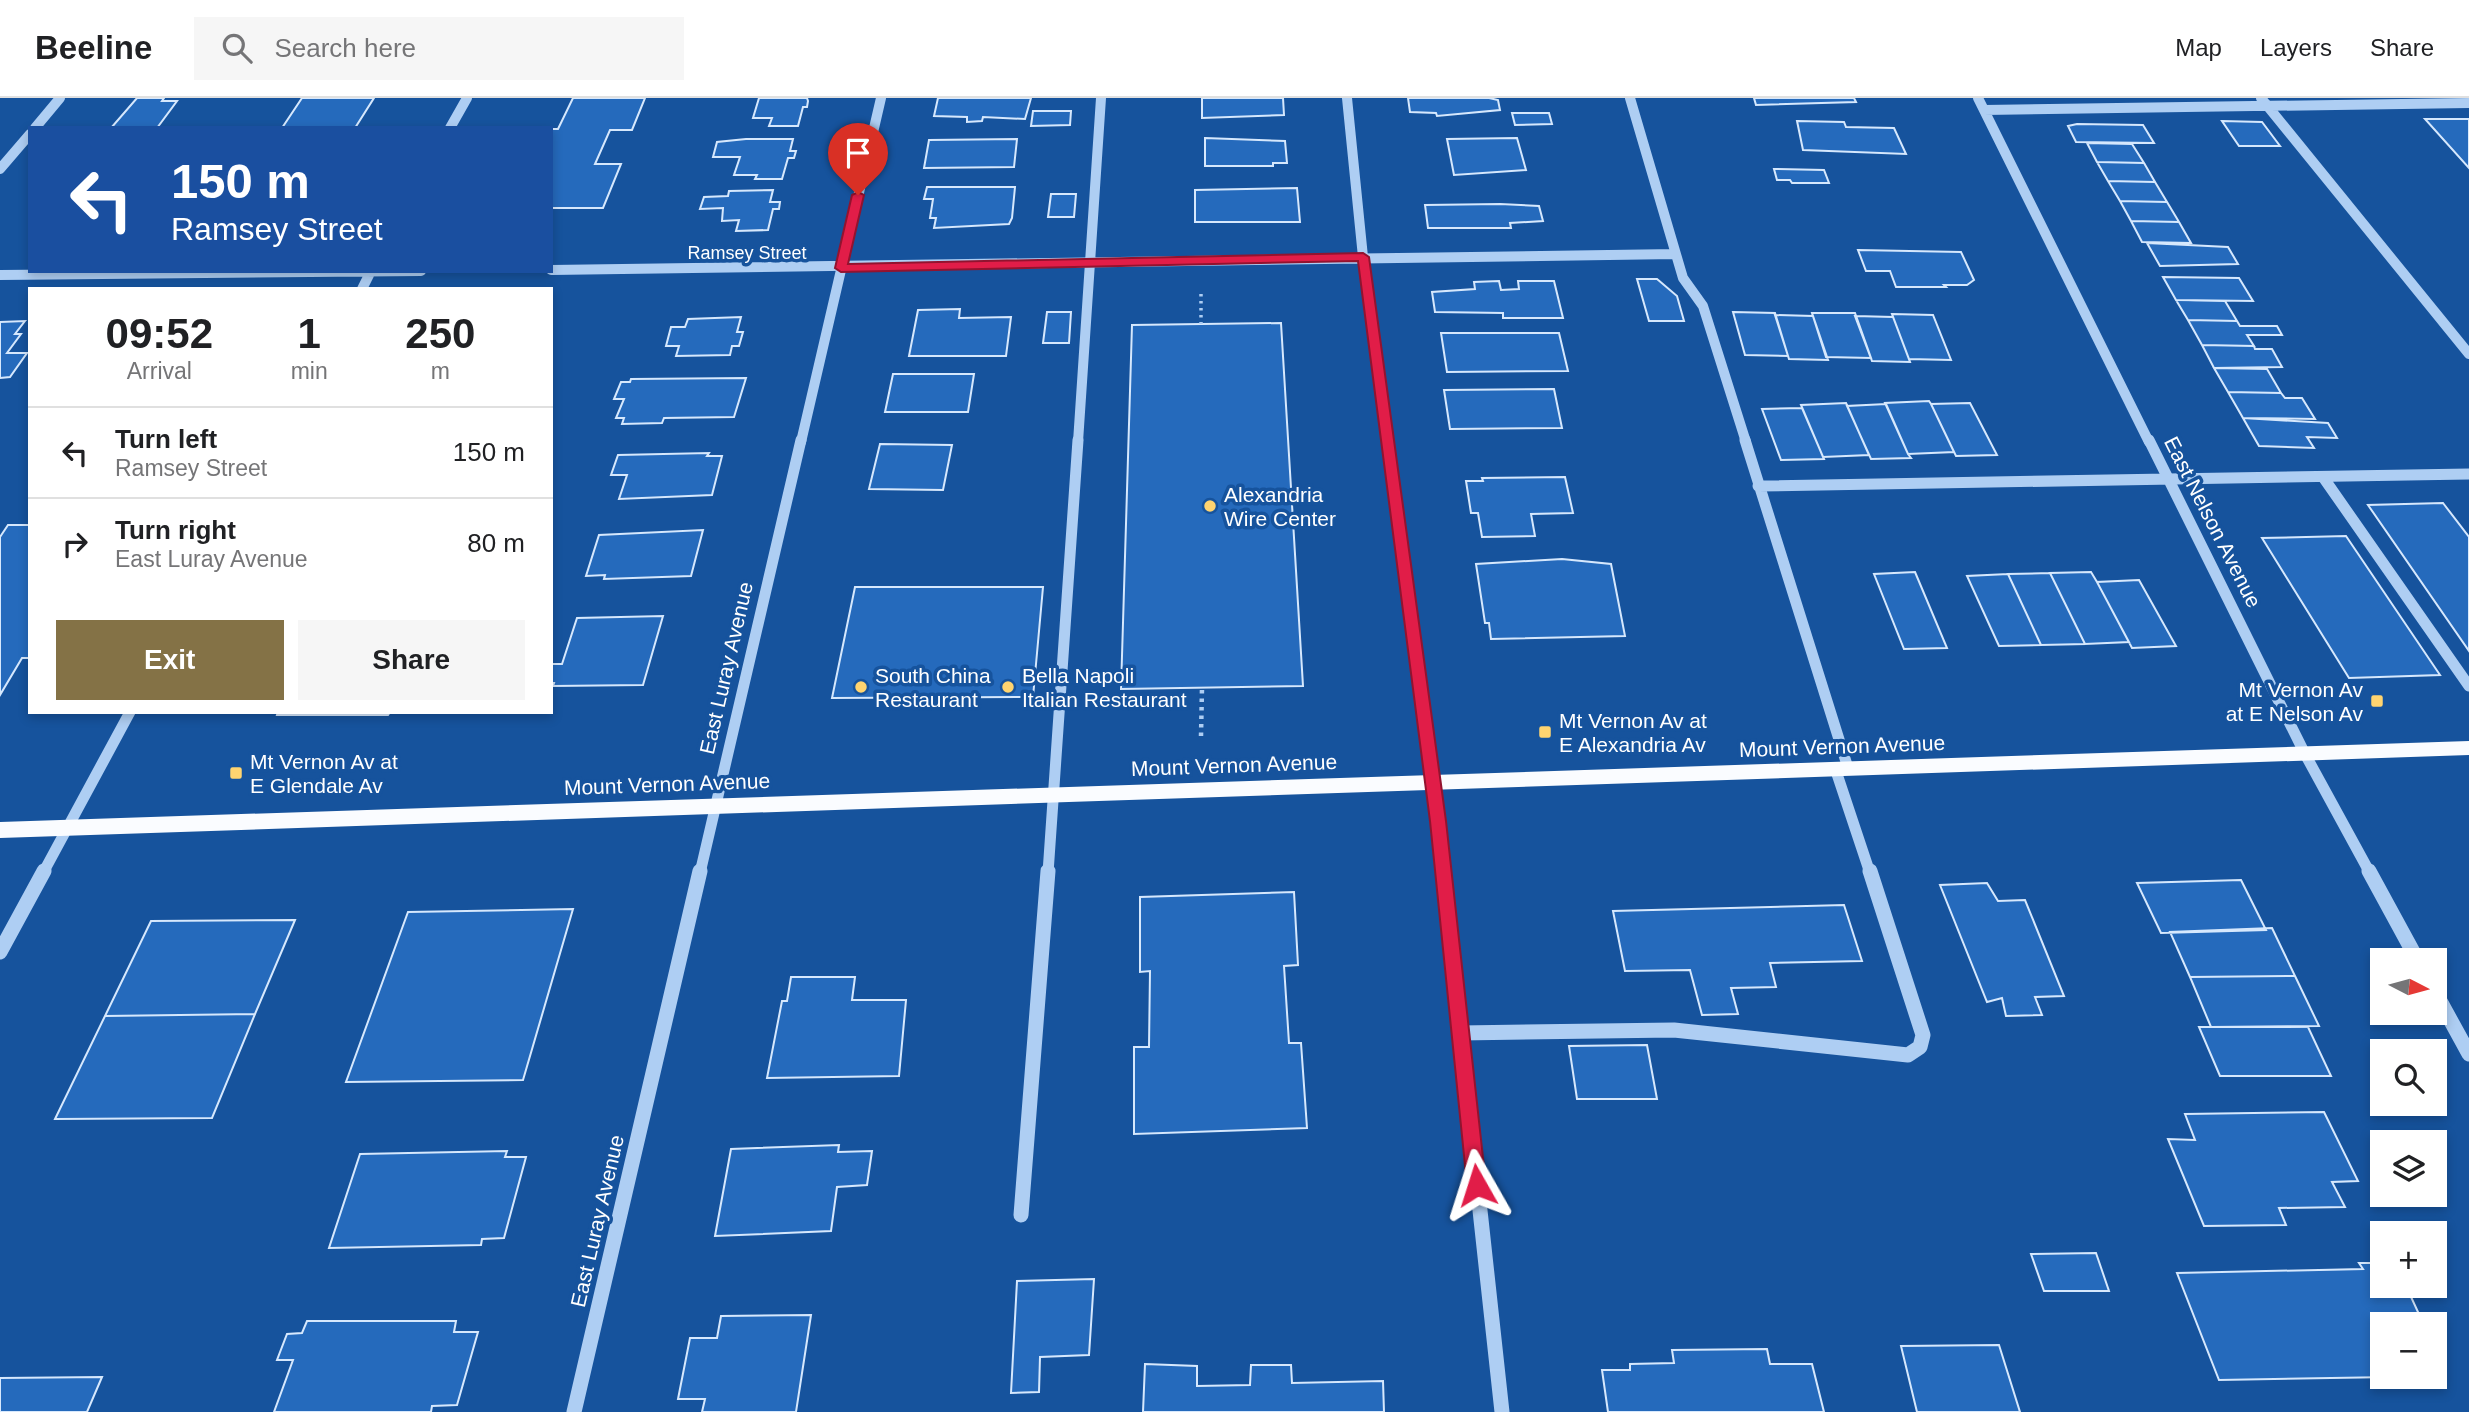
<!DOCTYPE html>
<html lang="en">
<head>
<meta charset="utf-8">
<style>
  body { margin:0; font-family:Helvetica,sans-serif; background:#f6f6f6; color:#202124; height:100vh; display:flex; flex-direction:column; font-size:26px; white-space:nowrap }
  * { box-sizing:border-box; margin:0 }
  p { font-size:23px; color:#757577 }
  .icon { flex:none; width:38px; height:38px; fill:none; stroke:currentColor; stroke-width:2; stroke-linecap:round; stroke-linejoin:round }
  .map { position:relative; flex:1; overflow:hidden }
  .panel { position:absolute; left:28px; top:189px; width:525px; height:427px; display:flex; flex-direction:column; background:#fff; border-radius:0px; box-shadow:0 4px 10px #0003 }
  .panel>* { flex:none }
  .hud { position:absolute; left:28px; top:28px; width:525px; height:147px; border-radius:0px; box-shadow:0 4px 10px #0003; background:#1a4fa0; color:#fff; overflow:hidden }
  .needle { width:46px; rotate:96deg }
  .fabs { position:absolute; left:2370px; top:850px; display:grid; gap:14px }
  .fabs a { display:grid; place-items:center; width:77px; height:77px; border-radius:0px; background:#fff; box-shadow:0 4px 10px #0003; font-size:35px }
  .pin { position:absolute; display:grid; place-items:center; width:60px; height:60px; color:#fff; margin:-72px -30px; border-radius:50% 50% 50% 0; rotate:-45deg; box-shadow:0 0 7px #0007 }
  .pin .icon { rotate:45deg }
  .me { position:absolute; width:77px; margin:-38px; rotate:354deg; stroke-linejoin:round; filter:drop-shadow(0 0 5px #0008) }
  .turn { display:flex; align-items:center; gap:24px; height:147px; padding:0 28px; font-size:32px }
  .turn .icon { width:91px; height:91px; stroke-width:2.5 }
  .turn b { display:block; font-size:49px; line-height:60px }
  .eta { display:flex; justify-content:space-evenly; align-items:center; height:119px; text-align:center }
  .eta b { font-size:42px; font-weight:700; line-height:49px }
  .button { display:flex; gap:14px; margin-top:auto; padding:14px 28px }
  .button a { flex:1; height:80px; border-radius:0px; background:#847246; color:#fff; font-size:28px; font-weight:700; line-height:80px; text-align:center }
  .button a+a { background:#f6f6f6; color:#202124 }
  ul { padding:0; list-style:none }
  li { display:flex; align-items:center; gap:21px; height:91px; padding:0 28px; border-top:2px solid #e0e0e0 }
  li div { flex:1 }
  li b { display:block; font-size:26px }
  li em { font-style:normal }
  header { display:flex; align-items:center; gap:42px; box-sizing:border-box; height:98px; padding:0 35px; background:#fff; border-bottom:2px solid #e0e0e0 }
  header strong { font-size:33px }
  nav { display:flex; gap:38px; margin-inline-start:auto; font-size:24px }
  .search { width:490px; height:63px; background:#f6f6f6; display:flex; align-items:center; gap:18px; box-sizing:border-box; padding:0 24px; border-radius:0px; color:#757577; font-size:26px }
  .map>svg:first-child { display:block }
  .building { fill:#256abc; stroke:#d6e8fd; stroke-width:2 }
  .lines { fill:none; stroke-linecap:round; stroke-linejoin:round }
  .path-far1 { stroke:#aecef3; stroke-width:3.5; stroke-dasharray:2.5 4.5; stroke-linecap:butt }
  .path { stroke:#aecef3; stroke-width:4.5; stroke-dasharray:3.5 5; stroke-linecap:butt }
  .minor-far2 { stroke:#aecef3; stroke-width:10 }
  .minor-far1 { stroke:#aecef3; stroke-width:11 }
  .minor { stroke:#aecef3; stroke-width:15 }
  .major { fill:#fafcff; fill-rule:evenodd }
  .route { fill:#e11d48; stroke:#92132f; stroke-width:2 }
  .poi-dot { fill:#ffd470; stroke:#16539d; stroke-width:2.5 }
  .labels { text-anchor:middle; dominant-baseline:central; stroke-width:7; stroke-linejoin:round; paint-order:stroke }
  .far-street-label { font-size:18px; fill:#fff; stroke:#16539d }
  .poi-label { font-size:21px; fill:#fff; stroke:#16539d; text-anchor:start }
  .street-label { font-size:21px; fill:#fff; stroke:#16539d }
</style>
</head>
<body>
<header>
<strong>Beeline</strong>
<div class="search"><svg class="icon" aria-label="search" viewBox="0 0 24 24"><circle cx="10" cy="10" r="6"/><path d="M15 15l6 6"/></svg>Search here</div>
<nav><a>Map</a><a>Layers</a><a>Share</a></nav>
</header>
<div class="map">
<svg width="2469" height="1314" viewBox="0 0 2469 1314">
  <rect width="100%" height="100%" fill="#16539d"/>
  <!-- building -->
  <path class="building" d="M137 0H164L162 3H177L157 30H111Z
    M302 0H374L355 30H282Z
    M573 0H645L632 32H610L595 66H621L603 110H551V31H558Z
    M759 0H807L808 3 807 9H803L798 28H769L772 20H753Z
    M938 0H1031L1025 21 983 19 982 23 967 24V19L934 18Z
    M1202 0H1283L1284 17 1202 20Z
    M1408 0H1489L1498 2 1500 12 1437 18 1436 15 1410 14Z
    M1754 0H1854L1856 4 1756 7Z
    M1033 13H1071L1070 27 1031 28Z
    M1512 15H1549L1552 26 1515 27Z
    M2425 21H2469V70Z
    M1797 23 1844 24 1846 29 1894 30 1906 56 1803 52Z
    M2222 23 2262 24 2280 48H2239Z
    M2077 26 2143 27 2154 45 2076 44 2068 28Z
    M1205 40 1285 43 1287 65H1273V68H1205Z
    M1517 40 1526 72 1454 77 1447 41Z
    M746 41H793L790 53H796L794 60H788L782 81H755L757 77H734L740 59H713L717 44Z
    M1017 41 1014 69 924 70 929 42Z
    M2087 45 2132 46 2144 65 2097 64Z
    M2097 64 2144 65 2155 84 2108 83Z
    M1774 71 1824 72 1829 85H1792L1790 82H1777Z
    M2108 83 2155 84 2167 104 2120 103Z
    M927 89H1015L1012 120 1009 126 934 130 936 120H930L933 101H924Z
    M1297 90 1300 124H1195V92Z
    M773 92 770 104H780L779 111H773L768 132 736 133 739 122 722 123 723 110 700 111 704 99 728 98 729 93Z
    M1051 96H1076L1074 119H1048Z
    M2120 103 2167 104 2179 124 2131 123Z
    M1500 106 1539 108 1543 123 1510 125 1511 130H1428L1425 107Z
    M2131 123 2179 124 2191 145 2142 144Z
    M2147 145 2228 149 2238 166 2160 168Z
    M1858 152 1961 154 1974 182 1967 187H1944L1946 189H1896L1890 173H1866Z
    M2163 179 2239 180 2253 203 2176 202Z
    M1637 181H1657L1677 198 1684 223H1649Z
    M1499 183 1501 192 1519 191 1518 183H1554L1563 220H1503V215L1435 214 1432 194 1475 191 1474 184Z
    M2176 202 2225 203 2237 223 2188 222Z
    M960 211 959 220 1011 219 1006 258H909L918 212Z
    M1047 214H1071L1069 245H1043Z
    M1733 214 1775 215 1788 258 1745 257Z
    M1812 215H1855L1871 260 1826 259Z
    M1892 216 1933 217 1951 262 1909 261Z
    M1775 217 1813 218 1828 262 1789 261Z
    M1855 218 1893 219 1910 264 1872 263Z
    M741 219 737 234H743L739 248H732L730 257 676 258 679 248H666L671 229H685L688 221Z
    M2188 222 2237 223 2240 228H2277L2282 237H2247L2254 248 2202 247Z
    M25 223 15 236H21L7 255H27L10 279 0 280V224Z
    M1281 225 1303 588 1121 591 1132 227Z
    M1441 235H1559L1568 273 1447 274Z
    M2202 247 2254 248 2255 251H2272L2282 269 2214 270Z
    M2214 270 2267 271 2281 295 2228 294Z
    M893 276H974L968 314H885Z
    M746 280 734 319 664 320 662 325 622 326 624 320H616L624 301H614L621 284H630L631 281Z
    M1554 291 1562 330 1450 331 1444 292Z
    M2228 294 2281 295 2285 300H2302L2315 321 2243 320Z
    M1929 303 1931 306 1954 354 1908 356 1885 305Z
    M1846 305 1869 357 1823 359 1801 307Z
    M1970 305 1997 357 1956 358 1931 306Z
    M1886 306 1908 356 1911 360 1871 361 1847 308Z
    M1802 310 1824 361 1781 362 1762 311Z
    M2243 320 2328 325 2337 340 2307 339 2314 350 2259 348Z
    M880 346 952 347 943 392 869 391Z
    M709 355 707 358H722L712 397 619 401 627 377H611L618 357Z
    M1565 379 1573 415 1531 416 1535 438 1482 439 1478 415H1471L1466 383H1483L1482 380Z
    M2443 405 2469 439V553L2368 407Z
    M8 427H30V560H22L0 597V439Z
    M703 432 691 478 604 481 605 477 586 478 599 437Z
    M2346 438 2440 577 2349 580 2262 440Z
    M1562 461 1611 466 1625 538 1491 541 1489 525H1485L1476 466Z
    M1915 474 1947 550 1904 551 1874 476Z
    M2091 474 2097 484 2129 544 2085 546 2050 475Z
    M2050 475 2085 546 2041 547 2008 476Z
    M2008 476 2041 547 1999 548 1967 478Z
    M2139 482 2176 548 2132 550 2097 484Z
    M855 489H1043L1033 599 832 600Z
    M663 518 643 587 553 588 554 585H551V566H562L577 520Z
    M278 614H390L388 617H277Z
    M2241 782 2266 832 2161 835 2137 785Z
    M1987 785 1998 803 2025 802 2064 898 2035 899 2042 917 2006 918 2002 900 1987 904 1940 787Z
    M1294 794 1298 867 1284 868 1289 945H1301L1307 1030 1134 1036V949H1149L1150 873 1140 874V799Z
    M1844 807 1862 863 1770 865 1776 889 1731 890 1738 916 1702 917 1690 872 1625 873 1613 813Z
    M573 811 523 982 346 984 408 814Z
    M295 822 255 916 105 918 151 823Z
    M2272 830 2295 878 2190 879 2170 834Z
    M2295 878 2319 928 2211 929 2190 879Z
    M791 879H855L852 902H906L899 978 767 980 782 903H787Z
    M255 916 212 1020 55 1021 105 918Z
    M2199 929H2308L2331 978H2220Z
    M1647 947 1657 1001H1577L1569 948Z
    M2324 1014 2358 1083 2332 1084 2345 1109 2279 1110 2286 1127 2204 1128 2168 1041 2195 1042 2185 1016Z
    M839 1047 838 1054 872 1053 867 1087 837 1089 831 1133 715 1138 731 1051Z
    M507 1053 505 1059H526L504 1140 482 1141 481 1147 329 1150 360 1056Z
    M2096 1155 2109 1193H2044L2031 1156Z
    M2359 1165H2382V1188H2406L2424 1227H2382V1279H2391L2219 1282 2177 1175 2363 1171Z
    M1094 1181 1089 1257 1040 1259 1039 1294 1011 1295 1017 1183Z
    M811 1217 796 1314H702L705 1301H678L690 1240H717L721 1218Z
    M307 1223H456L454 1234H478L457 1307 432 1308 431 1314H274L293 1262H277L287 1236 302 1235Z
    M1999 1247 2020 1314H1917L1901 1248Z
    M1767 1251 1770 1266H1812L1824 1314H1608L1602 1272H1630V1266L1674 1265 1672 1252Z
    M1145 1266 1197 1268V1288L1250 1287 1251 1267H1291L1292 1285 1383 1283 1384 1314H1143Z
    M102 1279 87 1314H0V1280Z"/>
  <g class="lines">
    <!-- path-far1 -->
    <path class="path-far1" d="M1201 196V226"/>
    <!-- path -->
    <path class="path" d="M1201 638 1202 590"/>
    <!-- minor-far2 -->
    <path class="minor-far2" d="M1347 0 1363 159 1387 344
      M1630 0 1683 180 1703 208 1746 344
      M1978 0 2149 344
      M2261 0 2469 256
      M1984 12 2469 5
      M35 30 60 0
      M450 30 467 0
      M0 71 30 36
      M551 172 1676 156
      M0 177 421 173
      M362 191 371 173
      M801 344 881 0
      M1078 344 1101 0"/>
    <!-- minor-far1 -->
    <path class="minor-far1" d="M1387 342 1443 775
      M1745 342 1848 670
      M2149 342 2305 656 2370 775
      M2323 379 2469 588
      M1758 388 2469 376
      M1835 670 1870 775
      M43 775 130 614
      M700 775 801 342
      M1048 775 1078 342"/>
    <!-- minor -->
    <path class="minor" d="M1443 773 1502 1314
      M2369 773 2418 863
      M0 854 44 773
      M2434 892 2469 956
      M1460 935 1674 932 1908 957 1920 949 1923 937 1870 773
      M1021 1117 1048 773
      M574 1314 700 773"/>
    <!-- major -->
    <path class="major" d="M2469 643V657L0 740V724Z"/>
  </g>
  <!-- route -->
  <path class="route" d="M858 94 864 97 848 166 1363 155 1369 159 1446 723 1486 1087 1483 1094 1477 1096 1470 1094 1467 1087 1430 723 1358 163 841 174 835 170 852 97Z"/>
  <!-- markers -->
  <g class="poi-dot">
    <circle cx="1210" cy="408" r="7"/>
    <circle cx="861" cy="589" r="7"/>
    <circle cx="1008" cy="589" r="7"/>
    <rect x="2370" y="596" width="14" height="14" rx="3.5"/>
    <rect x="1538" y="627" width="14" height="14" rx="3.5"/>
    <rect x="229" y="668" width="14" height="14" rx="3.5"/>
  </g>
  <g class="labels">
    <!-- far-street labels -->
    <g class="far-street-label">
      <text x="747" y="155">Ramsey Street</text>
    </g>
    <!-- poi labels -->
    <g class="poi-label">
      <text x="1224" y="396">Alexandria<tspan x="1224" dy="24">Wire Center</tspan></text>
      <text x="875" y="577">South China<tspan x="875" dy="24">Restaurant</tspan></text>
      <text x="1022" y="577">Bella Napoli<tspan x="1022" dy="24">Italian Restaurant</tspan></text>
      <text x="2363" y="591" text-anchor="end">Mt Vernon Av<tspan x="2363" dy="24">at E Nelson Av</tspan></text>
      <text x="1559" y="622">Mt Vernon Av at<tspan x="1559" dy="24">E Alexandria Av</tspan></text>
      <text x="250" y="663">Mt Vernon Av at<tspan x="250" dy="24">E Glendale Av</tspan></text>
    </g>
    <!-- street labels -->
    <g class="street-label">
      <text transform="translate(2213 424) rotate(63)">East Nelson Avenue</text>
      <text transform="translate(726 570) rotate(-77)">East Luray Avenue</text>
      <text transform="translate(1842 648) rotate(-2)">Mount Vernon Avenue</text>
      <text transform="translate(1234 667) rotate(-2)">Mount Vernon Avenue</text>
      <text transform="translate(667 686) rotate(-2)">Mount Vernon Avenue</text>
      <text transform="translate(597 1123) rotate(-77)">East Luray Avenue</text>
    </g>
  </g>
</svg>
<div class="fabs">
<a><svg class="needle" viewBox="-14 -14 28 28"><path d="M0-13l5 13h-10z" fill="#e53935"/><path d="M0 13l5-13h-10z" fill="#757577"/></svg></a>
<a><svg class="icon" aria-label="search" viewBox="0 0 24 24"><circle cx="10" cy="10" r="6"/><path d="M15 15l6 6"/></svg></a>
<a><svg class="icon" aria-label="layers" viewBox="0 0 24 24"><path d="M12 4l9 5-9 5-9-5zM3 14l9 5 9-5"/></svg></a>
<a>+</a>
<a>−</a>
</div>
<div class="pin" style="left:858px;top:97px;background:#d93025"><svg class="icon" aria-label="arrive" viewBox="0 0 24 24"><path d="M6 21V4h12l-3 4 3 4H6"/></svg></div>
<svg class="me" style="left:1477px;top:1087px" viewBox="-20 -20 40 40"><path d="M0-17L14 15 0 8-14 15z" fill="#e11d48" stroke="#fff" stroke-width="4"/></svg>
<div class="hud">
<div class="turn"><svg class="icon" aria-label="left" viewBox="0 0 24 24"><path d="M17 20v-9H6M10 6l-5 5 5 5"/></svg><div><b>150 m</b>Ramsey Street</div></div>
</div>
<section class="panel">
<div class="eta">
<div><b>09:52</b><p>Arrival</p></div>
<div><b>1</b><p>min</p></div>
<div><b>250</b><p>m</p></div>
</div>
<ul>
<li><svg class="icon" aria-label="left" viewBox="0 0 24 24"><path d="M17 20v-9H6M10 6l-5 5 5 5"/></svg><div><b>Turn left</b><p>Ramsey Street</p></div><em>150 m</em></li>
<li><svg class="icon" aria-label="right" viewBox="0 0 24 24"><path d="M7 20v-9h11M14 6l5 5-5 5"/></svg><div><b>Turn right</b><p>East Luray Avenue</p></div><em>80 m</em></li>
</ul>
<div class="button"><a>Exit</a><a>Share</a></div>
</section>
</div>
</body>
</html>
